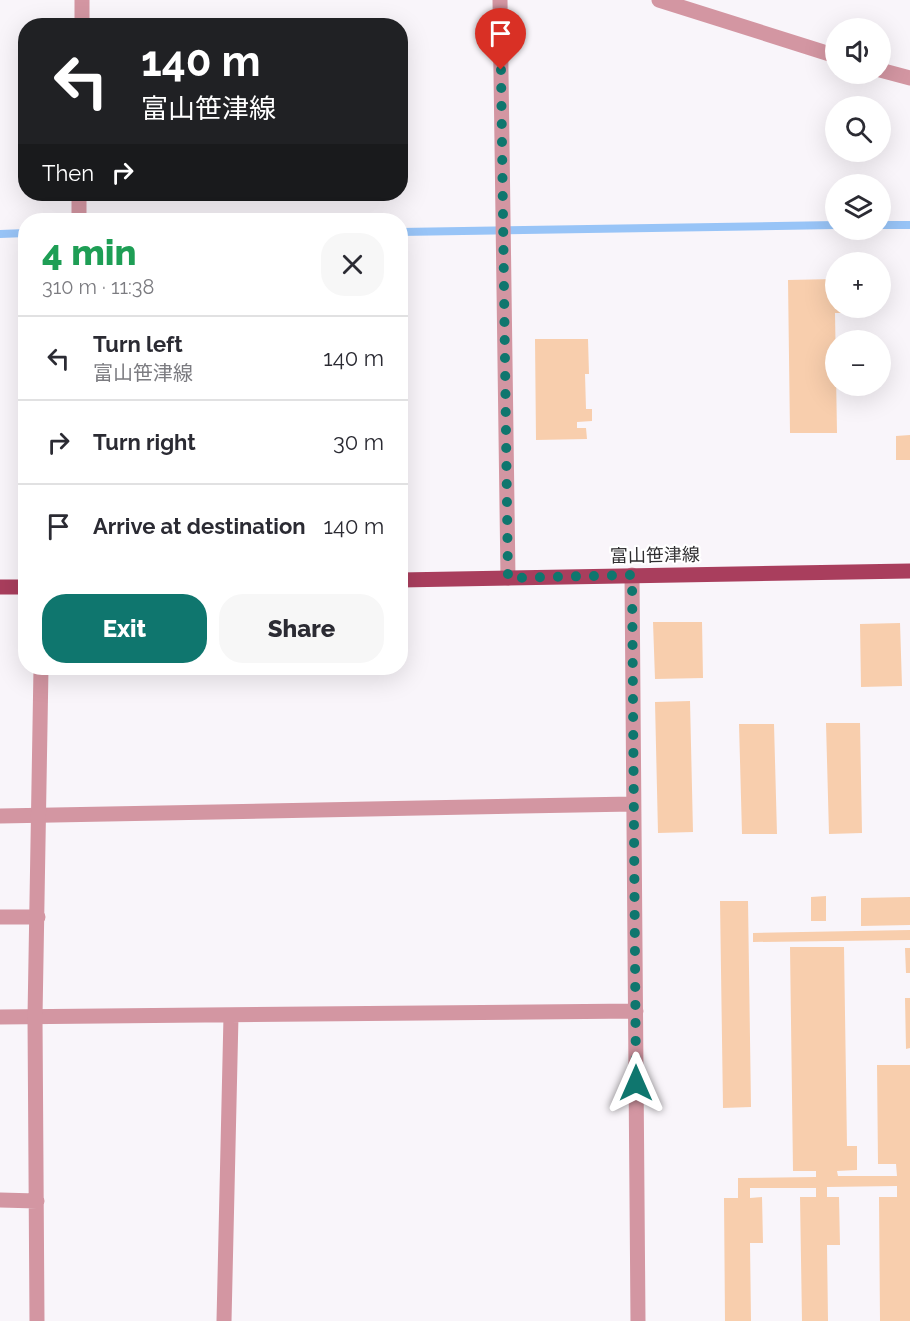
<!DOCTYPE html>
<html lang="en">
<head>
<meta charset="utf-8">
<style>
  body { margin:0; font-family:Raleway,"Noto Sans JP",sans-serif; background:#f7f7f7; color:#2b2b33; height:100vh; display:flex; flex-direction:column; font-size:22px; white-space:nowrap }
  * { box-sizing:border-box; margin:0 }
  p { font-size:20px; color:#7c7c81 }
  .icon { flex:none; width:33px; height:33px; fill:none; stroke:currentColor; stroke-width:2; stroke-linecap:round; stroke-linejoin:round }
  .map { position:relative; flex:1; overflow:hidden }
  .drawer { position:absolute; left:18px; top:213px; width:390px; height:462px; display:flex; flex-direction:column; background:#fff; border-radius:24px; box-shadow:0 6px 24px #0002 }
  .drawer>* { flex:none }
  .banner { position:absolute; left:18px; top:18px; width:390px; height:183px; border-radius:24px; box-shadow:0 6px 24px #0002; background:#202124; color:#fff; overflow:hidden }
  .controls { position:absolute; left:825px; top:18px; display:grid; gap:12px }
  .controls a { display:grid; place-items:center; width:66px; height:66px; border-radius:50%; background:#fff; box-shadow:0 6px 24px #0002; font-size:30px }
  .pin { position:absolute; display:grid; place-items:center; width:51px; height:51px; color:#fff; margin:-62px -26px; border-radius:50% 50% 50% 0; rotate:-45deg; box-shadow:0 0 6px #0007 }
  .pin .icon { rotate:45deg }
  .me { position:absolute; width:66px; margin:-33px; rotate:0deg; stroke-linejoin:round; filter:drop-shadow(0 0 4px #0008) }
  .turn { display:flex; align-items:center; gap:21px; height:126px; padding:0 24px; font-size:27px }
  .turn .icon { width:78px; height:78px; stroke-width:2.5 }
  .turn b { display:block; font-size:42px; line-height:51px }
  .then { display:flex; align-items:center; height:57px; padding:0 24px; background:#0003; gap:12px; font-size:22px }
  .round { display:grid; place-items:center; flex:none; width:63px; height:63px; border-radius:24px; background:#f7f7f7 }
  .head { display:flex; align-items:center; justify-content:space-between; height:102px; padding:0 24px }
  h1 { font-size:36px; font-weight:800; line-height:45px; color:#1e9e55 }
  .cta { display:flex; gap:12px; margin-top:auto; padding:12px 24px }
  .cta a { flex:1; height:69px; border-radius:24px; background:#0f766e; color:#fff; font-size:24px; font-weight:800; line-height:69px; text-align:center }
  .cta a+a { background:#f7f7f7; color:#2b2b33 }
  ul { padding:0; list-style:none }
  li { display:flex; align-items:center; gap:18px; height:84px; padding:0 24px; border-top:2px solid #e1e1e2 }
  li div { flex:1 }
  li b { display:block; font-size:22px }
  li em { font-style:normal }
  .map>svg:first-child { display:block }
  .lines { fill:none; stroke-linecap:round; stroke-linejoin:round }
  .stream { stroke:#98c4f7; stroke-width:8 }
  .building { fill:#f8cead }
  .minor { stroke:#d396a2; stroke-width:15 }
  .tertiary { stroke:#d396a2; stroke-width:15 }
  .primary { stroke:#a93e5d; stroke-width:15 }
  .route { stroke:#0f766e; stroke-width:10; stroke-dasharray:0 18 }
  .labels { text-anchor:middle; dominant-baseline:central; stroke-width:4.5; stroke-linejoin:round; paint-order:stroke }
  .street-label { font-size:18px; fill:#2f2e30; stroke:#fff }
</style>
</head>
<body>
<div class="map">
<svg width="910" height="1321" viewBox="0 0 910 1321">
  <rect width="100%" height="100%" fill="#f9f5fa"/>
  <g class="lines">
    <!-- stream -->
    <path class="stream" d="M880 225H910
      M400 232 836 225
      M0 234 26 233"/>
  </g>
  <!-- building -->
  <path class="building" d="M835 279 836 308H861L862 313H835L837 433H790L788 280Z
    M535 339H588L589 374H585L586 409H592V421L577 422V428H586L587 439 536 440Z
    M910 435V460H896V436Z
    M653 622H702L703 678 655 679Z
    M900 623 902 686 861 687 860 624Z
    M690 701 693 832 658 833 655 702Z
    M826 723H860L862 833 829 834Z
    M739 724H774L777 834H742Z
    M826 896V921H811V897Z
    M910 897V925L861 926V898Z
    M720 901H748L751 1107 723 1108Z
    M910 930V940L753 942V933Z
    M790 947H844L847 1146H857V1170L837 1171 838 1176H897L896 1164H878L877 1065H910V1321H880L879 1197H897V1186L827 1187V1197H839L840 1245H827L828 1321H802L800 1197H816V1188H750V1198L762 1197 763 1243H750L751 1321H725L724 1198H738V1178L816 1177V1171H793Z
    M905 948H910V973H906Z
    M905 998H910V1048L906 1049Z"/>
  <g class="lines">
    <!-- minor -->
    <path class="minor" d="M500 0 508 578
      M659 0 836 56
      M880 70 910 78
      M632 575 638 1321
      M0 816 633 804
      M0 917H38
      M0 1017 636 1011
      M224 1321 231 1016"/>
    <!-- tertiary -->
    <path class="tertiary" d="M82 26V0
      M79 220V194
      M0 1200 37 1201
      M37 1321 35 1017 41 668"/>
    <!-- primary -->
    <path class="primary" d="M400 580 910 571
      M0 587H26"/>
  </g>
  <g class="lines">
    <!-- route -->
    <path class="route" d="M501 70 508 578 632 575 636 1083"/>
  </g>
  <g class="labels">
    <!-- street labels -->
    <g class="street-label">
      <text transform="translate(655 555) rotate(-1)">富山笹津線</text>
    </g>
  </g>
</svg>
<div class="controls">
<a><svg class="icon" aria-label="sound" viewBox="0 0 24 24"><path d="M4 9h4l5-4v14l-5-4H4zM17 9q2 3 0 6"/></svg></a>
<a><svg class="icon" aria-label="search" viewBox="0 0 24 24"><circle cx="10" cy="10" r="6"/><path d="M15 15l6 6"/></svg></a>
<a><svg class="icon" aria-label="layers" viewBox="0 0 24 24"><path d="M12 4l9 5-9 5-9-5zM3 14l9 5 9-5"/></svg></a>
<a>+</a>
<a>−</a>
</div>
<div class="pin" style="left:501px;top:70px;background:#d93025"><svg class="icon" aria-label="arrive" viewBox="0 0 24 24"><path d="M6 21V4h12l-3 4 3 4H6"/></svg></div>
<svg class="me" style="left:636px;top:1083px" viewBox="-20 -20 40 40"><path d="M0-17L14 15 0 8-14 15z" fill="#0f766e" stroke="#fff" stroke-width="4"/></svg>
<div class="banner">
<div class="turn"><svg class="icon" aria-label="left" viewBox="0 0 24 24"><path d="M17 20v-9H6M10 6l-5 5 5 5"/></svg><div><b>140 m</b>富山笹津線</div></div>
<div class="then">Then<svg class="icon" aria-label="right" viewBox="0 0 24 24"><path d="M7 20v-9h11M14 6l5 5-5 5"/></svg></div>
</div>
<section class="drawer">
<div class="head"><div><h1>4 min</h1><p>310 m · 11:38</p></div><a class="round"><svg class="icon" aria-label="close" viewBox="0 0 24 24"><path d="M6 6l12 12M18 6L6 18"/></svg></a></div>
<ul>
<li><svg class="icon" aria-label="left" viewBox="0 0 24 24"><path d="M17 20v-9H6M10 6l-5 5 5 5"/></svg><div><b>Turn left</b><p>富山笹津線</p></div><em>140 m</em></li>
<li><svg class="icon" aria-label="right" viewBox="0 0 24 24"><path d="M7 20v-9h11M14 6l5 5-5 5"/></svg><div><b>Turn right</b></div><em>30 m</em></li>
<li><svg class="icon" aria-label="arrive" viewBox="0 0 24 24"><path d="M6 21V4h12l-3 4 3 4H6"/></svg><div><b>Arrive at destination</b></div><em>140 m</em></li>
</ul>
<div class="cta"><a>Exit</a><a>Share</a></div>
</section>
</div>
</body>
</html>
